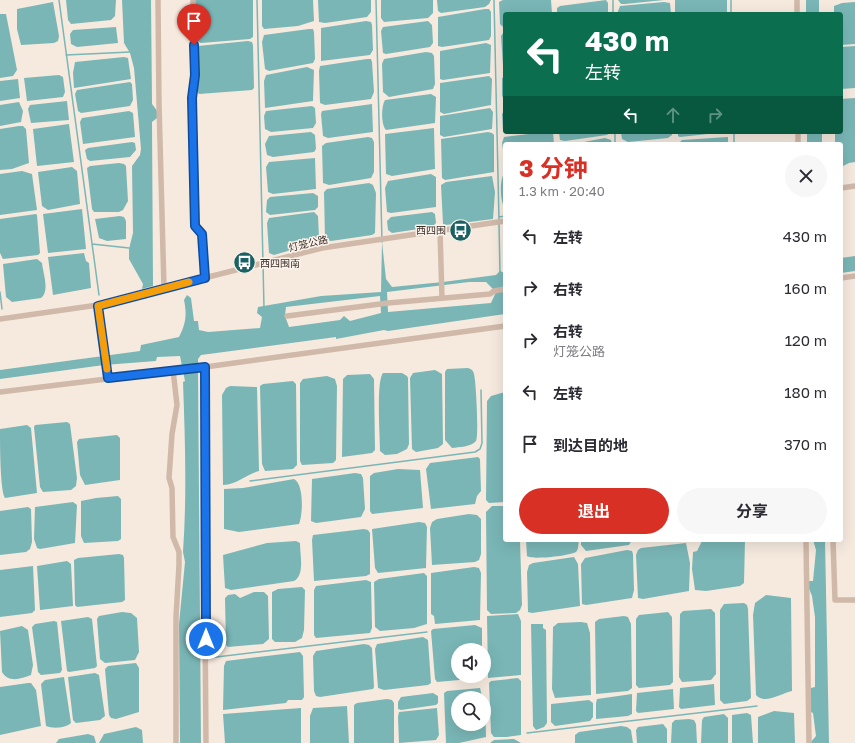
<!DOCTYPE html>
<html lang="zh">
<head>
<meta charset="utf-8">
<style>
  body { margin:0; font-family:"Golos Text","Noto Sans SC",sans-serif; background:#f7f7f7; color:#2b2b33; height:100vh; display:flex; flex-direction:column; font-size:15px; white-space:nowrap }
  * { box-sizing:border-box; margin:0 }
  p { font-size:13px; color:#7c7c81 }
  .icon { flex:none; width:22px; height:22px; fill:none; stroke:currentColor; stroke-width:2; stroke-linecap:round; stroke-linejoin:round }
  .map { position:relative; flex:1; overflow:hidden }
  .details { position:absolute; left:503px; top:142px; width:340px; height:400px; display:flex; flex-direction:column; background:#fff; border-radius:4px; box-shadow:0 4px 16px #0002 }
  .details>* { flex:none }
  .guide { position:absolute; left:503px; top:12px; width:340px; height:122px; border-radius:4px; box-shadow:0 4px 16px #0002; background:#0b6e4f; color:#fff; overflow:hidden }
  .tools { position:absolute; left:451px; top:643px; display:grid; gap:8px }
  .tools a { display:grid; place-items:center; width:40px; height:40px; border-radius:50%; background:#fff; box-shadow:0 4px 16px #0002; font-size:20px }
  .pin { position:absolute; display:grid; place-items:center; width:34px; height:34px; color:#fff; margin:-41px -17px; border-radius:50% 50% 50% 0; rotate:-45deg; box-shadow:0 0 4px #0007 }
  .pin .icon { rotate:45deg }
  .me { position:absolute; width:44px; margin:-22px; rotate:0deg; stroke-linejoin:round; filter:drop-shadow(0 0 3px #0008) }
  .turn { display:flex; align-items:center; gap:14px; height:84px; padding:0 16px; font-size:18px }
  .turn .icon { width:52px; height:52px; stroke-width:2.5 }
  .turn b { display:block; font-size:28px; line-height:34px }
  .lanes { display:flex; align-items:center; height:38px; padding:0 16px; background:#0003; justify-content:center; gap:20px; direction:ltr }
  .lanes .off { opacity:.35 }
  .round { display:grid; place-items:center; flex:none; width:42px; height:42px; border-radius:21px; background:#f7f7f7 }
  .head { display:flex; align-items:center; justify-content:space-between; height:68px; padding:0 16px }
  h1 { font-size:24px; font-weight:700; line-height:30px; color:#d93025 }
  .action { display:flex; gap:8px; margin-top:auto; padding:8px 16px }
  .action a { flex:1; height:46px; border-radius:24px; background:#d93025; color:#fff; font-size:16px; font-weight:700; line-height:46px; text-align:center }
  .action a+a { background:#f7f7f7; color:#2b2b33 }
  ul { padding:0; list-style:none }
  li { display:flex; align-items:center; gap:12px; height:52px; padding:0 16px }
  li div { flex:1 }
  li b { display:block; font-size:15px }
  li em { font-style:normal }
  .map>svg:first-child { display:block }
  .water { fill:#7ab6b6; fill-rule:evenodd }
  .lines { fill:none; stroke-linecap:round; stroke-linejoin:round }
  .stream { stroke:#7ab6b6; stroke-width:1.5 }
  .minor { stroke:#d0b9a9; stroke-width:5.5 }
  .route-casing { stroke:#114b97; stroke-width:10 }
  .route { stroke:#1a73e8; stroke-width:7 }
  .slow { stroke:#f59e0b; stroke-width:7 }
  .labels { text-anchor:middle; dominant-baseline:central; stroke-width:3; stroke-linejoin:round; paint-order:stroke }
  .poi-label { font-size:10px; fill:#3c2e29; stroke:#fcf4ec; text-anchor:end }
  .street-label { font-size:10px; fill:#3c2e29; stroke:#fcf4ec }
</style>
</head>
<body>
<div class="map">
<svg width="855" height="743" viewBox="0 0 855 743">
  <rect width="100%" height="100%" fill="#f6eadf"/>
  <!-- water -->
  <path class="water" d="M66 0H116L115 16 111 20 71 24 68 20Z
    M122 0H151L152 104 158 112 157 118 152 122 153 286 142 289 143 284 129 259V249L133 233 132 166 140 155 141 149 134 68 130 53 124 43Z
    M194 0H253V37L250 39 201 43 197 41Z
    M262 0H313L314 21 298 26 264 29 262 26Z
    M318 0H371V12L367 17 325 23 319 22Z
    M381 0H433V13L428 18 384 22 381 18Z
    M437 0H491L489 4 485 7 441 13 438 11Z
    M503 0H551L552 14H505V27H503L500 24 499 2Z
    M606 0 608 3V14H557V8L560 6Z
    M618 0H664L625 4H621Z
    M675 0H727V14H675Z
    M806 0H819V14H806Z
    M53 2 59 36 58 41 54 43 21 45 17 29V9Z
    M664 2 670 3 671 14H617L620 6Z
    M855 2V44L841 45V14H834V6L842 3Z
    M485 9H489L491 12V36L489 40 442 47 438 46V17Z
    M0 14H6L17 70 13 76 0 78Z
    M366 21 371 22 372 25 373 50 370 55 321 61V28Z
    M428 21 432 25 433 43 430 47 386 54 383 53 381 31 383 27Z
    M116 27 118 43 77 47 71 44 70 34 73 30Z
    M309 29H313L314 32 315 59 313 63 269 71 265 69 262 42 264 35Z
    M505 30V69L503 66 501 36Z
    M248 41 252 42 253 45 254 88 252 90 199 94 197 91 198 46Z
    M486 43 491 45 490 73 443 80 440 79V51Z
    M855 46V88L841 89V47Z
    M426 52 432 53 434 56 435 84 433 89 389 97 383 92 382 64 384 59Z
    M124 57 128 58 131 79 74 88 73 73 75 62Z
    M367 59H371L372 62 374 92 371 99 325 105 320 103 319 71 320 66Z
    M307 67 314 70 313 101 265 108 264 81 266 75Z
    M59 75 63 77 65 92 63 97 27 101 24 78Z
    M489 76 492 79 491 105 444 114 440 112V83Z
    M505 77V104L502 95V78Z
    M18 79 20 98 0 101V81Z
    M130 82 132 84 133 100 130 106 81 113 78 111 75 94 77 90Z
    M431 94 436 97 435 123 386 130C381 124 381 107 385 100Z
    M855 98V162L849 163 841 167V144H835V132H841V99Z
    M67 101 69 120 31 123 28 109 30 105Z
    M19 102 23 111 21 122 0 126V105Z
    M372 104 373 132 328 138 323 136 321 114 322 111Z
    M312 106 315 108 316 123 313 128 271 132 265 129 264 116 266 111Z
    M490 108 493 112 492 129 444 137 440 135V116Z
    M505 109V132H518L508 134 503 131 502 114Z
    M129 111 133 113 135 137 83 144 80 122 82 118Z
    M69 124 74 162 37 166 33 129Z
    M19 126H23L26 129 29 163 12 169 0 170V129Z
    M434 128 435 169 392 176 386 174 385 134Z
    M311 132 315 135 316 149 314 152 273 157 267 155 265 144 269 136Z
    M488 132 492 133 494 135V172L445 180 442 178 441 139Z
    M545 132H553L554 144H505V164L502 143 504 137Z
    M559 132H610L607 135 565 141 560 140Z
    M621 132H672V135L668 138 628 142 622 139Z
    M678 132H726L680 137 678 136Z
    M807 132H822V144H807Z
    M368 137 372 138 374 142V172L371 178 329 185 323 183 322 146 326 143Z
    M728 137V144H678L682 140Z
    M605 138 611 140 612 144H573Z
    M132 142 135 143 136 150 130 157 90 161 87 159 85 150 88 148Z
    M315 158 316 189 273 194 268 192 266 167 269 162Z
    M119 163 124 164 126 166 128 201 123 210 119 212H94L92 209 87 168 90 166Z
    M72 167 77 171 80 204 48 210 42 206 38 172Z
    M22 171 32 174 37 210 0 215V174Z
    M505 172V209C500 202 499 179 505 172Z
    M431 174 436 177V207L391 213 387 212 385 188 388 181Z
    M492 176 495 192 493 219 446 225 443 224 441 185 446 182Z
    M369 183 373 185 376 193 375 233 372 235 331 241 325 239 324 192 327 189Z
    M313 193 318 196V207L315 210 270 215 266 212 267 200 270 197Z
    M82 209 86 249 48 253 43 214Z
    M314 212 318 216 319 238 318 242 274 255 269 253 267 223 269 218Z
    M432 212 435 214 436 223 432 227 392 233 388 230 387 221 391 217Z
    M36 214 37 215 40 253 38 255 3 259 0 253V219Z
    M120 216 124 217 126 221V239L107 241 99 238 95 219Z
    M382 242 386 279 392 287 443 282 496 275 500 271 505 273 503 275 505 314 388 331 384 330 336 339V337L201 355 198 359V368L201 743H180L179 624 185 562 183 552C187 495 185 438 183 382L185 381 180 356 157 357 156 361 104 365 0 379V370L140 351 141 345 179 337C186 324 187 314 184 300L187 295 191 298 194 321H198L199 330 208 332 260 328 262 317 257 313 258 307 321 296 381 292ZM469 282H486L496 292 491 303 388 312 387 292ZM380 296 381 313 350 321 344 316 340 320 289 327 285 316 286 307Z
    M84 253 86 261 89 263 91 288 53 295 48 257Z
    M855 256V271L841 273V258Z
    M37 259 42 263C43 273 50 291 41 298L12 302 6 297 3 264Z
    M468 368C471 369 473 370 474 374 476 381 479 436 476 441 471 447 459 447 452 448L445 440V372L447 369Z
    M435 370 442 374 443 444 438 448 416 452 412 449 410 378 413 373Z
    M383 373H402L407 376 408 378 409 444 407 449 397 454 385 455 380 451C380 438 376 381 383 373Z
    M370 374 374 379 375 450 372 453 342 457 343 379 347 375Z
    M327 376 335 379 337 386 336 460 333 463 302 465 300 461V383L303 379Z
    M293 381 296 384 297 465 293 469 265 471 262 464 260 386 263 384Z
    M230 386 257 387 259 471C245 475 238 484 223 485L222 395 226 388Z
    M505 392V502L489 503 486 500 487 401 491 396Z
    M67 422 70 424 77 478 76 486 71 490 43 492 40 487 34 427 35 425Z
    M27 425 31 428 37 493 5 498C0 491 0 442 0 429Z
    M117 435 120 438V480L85 485 80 475 77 442 79 439Z
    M478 457 480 459 481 491 477 496 475 504 431 509 426 469 430 463Z
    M398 469 420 470 423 508 372 514 370 511V476L374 473Z
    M355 473 361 474 363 478 365 509 361 517 316 523 311 521 312 479Z
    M294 479C304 484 303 515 299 524L239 532 224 529V489L243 488Z
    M118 496 121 499V539L118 541 84 543 81 536V501L96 498Z
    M73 502 77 505 75 543 40 549 37 548 34 539 35 507Z
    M492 506H505V540H520L522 605 520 610 516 613 491 614 487 610 486 512Z
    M28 507 31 509 32 542 30 549 26 552 0 555V511Z
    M469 514 477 515 481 519V554L479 560 475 562 432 565 430 528 432 522 437 519Z
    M419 522 425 523 427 527 426 568 378 573 375 568 372 529Z
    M364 529 368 530 370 533V574L366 576 314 581 312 540 313 535Z
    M526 540H579C578 544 579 549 576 552 569 556 532 560 527 556Z
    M581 540H632L629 545 586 551 581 545Z
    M715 540H745L744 583 740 586 706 591 695 590 692 569 693 552 697 551 702 541Z
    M813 540H825L829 743H810L816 736 813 713 809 711 811 688 815 687V617L812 596 806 581H813L816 550Z
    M296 541 300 543C300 555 305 575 294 581L231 590 225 588 223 555 267 543Z
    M686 543 690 563 689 591 643 599 638 598 636 555 638 550 641 548Z
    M627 550 632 551 633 554 634 590 632 598 586 605 582 604 581 564 585 558Z
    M119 554 123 555 124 558 125 600 122 602 77 607 75 605 74 560 78 558Z
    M574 557 578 564 580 606 532 613 528 612 527 572 529 565 533 563Z
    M67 561 71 564 73 606 40 610 37 566Z
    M33 566 35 610 32 613 0 617V570Z
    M474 567 479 568 481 573 480 620 435 624 434 616 431 614V573Z
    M424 573 427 576V624L414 628 380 631 375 627 374 582 379 579Z
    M366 580 371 582 372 628 370 633 316 638 314 635V590L316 586Z
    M302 587 305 590 304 630 302 638 295 642H275L272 639V592L278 589Z
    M254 592H264L268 596 269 639 263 644 228 647 226 645 225 598 228 595 235 594 240 598Z
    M766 595 791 598 792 691C782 693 764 705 756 695L753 615 755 603Z
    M744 603 747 605 748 609 751 698 747 701 724 704 720 700V610L724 604Z
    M711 609 715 613 716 674 711 680 682 682 679 677 680 614 683 611Z
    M122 612 131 613 137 618 139 652 135 660 105 663 100 659 97 619 99 616Z
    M668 612 672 617 673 682 670 685 639 688 636 685V619L639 615Z
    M518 614 521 621V675L488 678 487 616Z
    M624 616 628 617 631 624 632 688 628 691 596 694 595 622 599 619Z
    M88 617 92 619 97 666 95 668 69 672 67 671 61 621Z
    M54 621 57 622 62 670 60 673 41 675 38 672 32 627 35 624Z
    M581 622 587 623 590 633 591 695 555 698 552 689 553 627 558 623Z
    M531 624H543V628L546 630 547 723 544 727 536 730 533 726Z
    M475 625 482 628V650H458V676H481V678L437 682 435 679 431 631 433 629Z
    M22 626 28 630 33 665 31 675C21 679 8 683 2 672L0 631Z
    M423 637 428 640 431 683 428 685 384 690 378 688 375 649 377 644Z
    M364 644 369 645 372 648 374 687 373 689 320 697 316 696 314 691 313 656 316 651Z
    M300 652 303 656 304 697 302 700H288L286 703 223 710 224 666 226 661Z
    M136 663 139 668V712L116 719 111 718 109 715 105 669 108 666Z
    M95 673 99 675 105 716 100 720 76 723 73 720 68 677Z
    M64 677 71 723C66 728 53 729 46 726L41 684 45 680Z
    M518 678 521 681V735L507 737H494L491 733 489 683 491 681Z
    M28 683H31L36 690 41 726 0 735V687Z
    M714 684 715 705 681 709 679 707 680 688Z
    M480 688 482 696 485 698 486 737 459 743H446L444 693 447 691ZM458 698H484V724H458Z
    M673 689 674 709 638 713 636 711 637 693Z
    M433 693 438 696V703L436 705 401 710 398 709V702L401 697Z
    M632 694V714L628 716 596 719V703L597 699Z
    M387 699 392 700 394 703V743H354V705L357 703Z
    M589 700 593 703V717L590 721 555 726 551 722V704Z
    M347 706 349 743H310V716L313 708Z
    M301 708V743H225L223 714Z
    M437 708 439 735 436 740 399 743 398 717 399 712Z
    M774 711 794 713 795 743H758V717Z
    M747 713 751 715 753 743H732V715Z
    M724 714 728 718V743H701L702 720 704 717Z
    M689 719 694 720 696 724 697 743H671L672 723 675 720Z
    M663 724 667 729V743H637L636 730 638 727Z
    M621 726 627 727 631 730 633 743H575V735L579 732Z
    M136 727 142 730 143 743H99L104 734Z
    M88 734 94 736 96 743H56L59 739Z
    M514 739 521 743H490L494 740Z"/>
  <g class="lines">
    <!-- stream -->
    <path class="stream" d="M59 0 99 295
      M257 0 264 308
      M376 0 382 242
      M494 0 499 220
      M613 0V14
      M731 0V14
      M66 55 130 52
      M615 132V144
      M734 132V144
      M499 217 505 216
      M499 224 500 272
      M92 244 129 248
      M0 292 2 309
      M250 481 475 452 480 449 482 443 481 390
      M208 658 427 632
      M527 733 757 706"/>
    <!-- minor -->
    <path class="minor" d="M158 0 159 104 164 288
      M193 0 195 75 191 98 195 226 202 234 205 278
      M797 0V14
      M798 132V144
      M841 188 855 186
      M440 231 442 298
      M841 278 855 276
      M98 305 108 378
      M287 316 388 303 490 294 494 291 505 289
      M0 319 98 305 322 248 505 221
      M205 367 204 490 206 743
      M173 370 177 405 172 434 169 478 172 488 173 537 179 552V565L176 617V743
      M0 392 205 367 505 326
      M806 540 809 743
      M833 540 835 600H855"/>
  </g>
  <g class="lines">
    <defs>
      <path id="route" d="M194 45 195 75 192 98 195 226 202 234 205 278 98 306 108 378 205 367 206 639"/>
    </defs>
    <!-- route casing -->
    <use href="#route" class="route-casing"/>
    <!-- route -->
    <use href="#route" class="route"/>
    <!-- slow -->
    <path class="slow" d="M107 369 98 306 189 282"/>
  </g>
  <!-- icons -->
  <defs>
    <symbol id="bus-disc" viewBox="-11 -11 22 22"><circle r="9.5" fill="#196163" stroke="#fcf4ec"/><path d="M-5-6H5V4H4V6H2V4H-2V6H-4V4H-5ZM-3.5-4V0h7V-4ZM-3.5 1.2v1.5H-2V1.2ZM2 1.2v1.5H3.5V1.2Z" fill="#fff"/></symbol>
  </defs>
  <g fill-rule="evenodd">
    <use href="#bus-disc" x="448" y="218" width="25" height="25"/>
    <use href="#bus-disc" x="232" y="250" width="25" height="25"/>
  </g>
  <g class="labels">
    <!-- poi labels -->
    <g class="poi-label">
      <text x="446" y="230">西四围</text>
      <text x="260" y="263" text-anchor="start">西四围南</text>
    </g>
    <!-- street labels -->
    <g class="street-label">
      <text transform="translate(308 243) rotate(-13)">灯笼公路</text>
    </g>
  </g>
</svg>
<div class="tools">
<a><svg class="icon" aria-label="sound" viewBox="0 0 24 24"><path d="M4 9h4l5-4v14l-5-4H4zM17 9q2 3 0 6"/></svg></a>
<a><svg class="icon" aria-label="search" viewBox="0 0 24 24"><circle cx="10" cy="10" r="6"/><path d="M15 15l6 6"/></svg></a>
</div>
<div class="pin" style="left:194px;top:45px;background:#d93025"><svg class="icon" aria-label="arrive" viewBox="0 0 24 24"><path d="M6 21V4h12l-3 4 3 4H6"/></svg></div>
<svg class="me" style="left:206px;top:639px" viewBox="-20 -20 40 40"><circle r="17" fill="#1a73e8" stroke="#fff" stroke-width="3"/><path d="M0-11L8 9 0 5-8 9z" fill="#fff"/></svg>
<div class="guide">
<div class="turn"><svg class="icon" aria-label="left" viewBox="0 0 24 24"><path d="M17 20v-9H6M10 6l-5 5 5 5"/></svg><div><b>430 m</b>左转</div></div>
<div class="lanes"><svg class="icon" aria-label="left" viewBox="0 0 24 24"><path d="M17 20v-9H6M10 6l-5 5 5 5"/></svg><svg class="icon off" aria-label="ahead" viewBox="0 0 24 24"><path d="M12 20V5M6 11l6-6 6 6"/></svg><svg class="icon off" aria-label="right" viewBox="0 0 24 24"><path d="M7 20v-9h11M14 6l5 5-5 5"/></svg></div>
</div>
<section class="details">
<div class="head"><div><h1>3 分钟</h1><p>1.3 km · 20:40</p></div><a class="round"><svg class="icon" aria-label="close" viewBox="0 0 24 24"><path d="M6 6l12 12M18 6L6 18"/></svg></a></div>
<ul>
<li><svg class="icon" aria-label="left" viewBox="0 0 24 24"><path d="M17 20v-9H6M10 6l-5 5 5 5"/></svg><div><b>左转</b></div><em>430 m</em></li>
<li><svg class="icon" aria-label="right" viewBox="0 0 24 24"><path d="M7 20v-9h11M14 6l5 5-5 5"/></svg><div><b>右转</b></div><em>160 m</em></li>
<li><svg class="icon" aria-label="right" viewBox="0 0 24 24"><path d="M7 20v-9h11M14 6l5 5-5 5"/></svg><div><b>右转</b><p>灯笼公路</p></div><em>120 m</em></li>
<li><svg class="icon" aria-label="left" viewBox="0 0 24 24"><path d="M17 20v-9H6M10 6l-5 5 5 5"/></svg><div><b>左转</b></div><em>180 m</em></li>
<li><svg class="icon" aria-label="arrive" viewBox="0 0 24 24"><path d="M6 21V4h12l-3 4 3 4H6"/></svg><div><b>到达目的地</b></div><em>370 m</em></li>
</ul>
<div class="action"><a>退出</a><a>分享</a></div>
</section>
</div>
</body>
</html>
